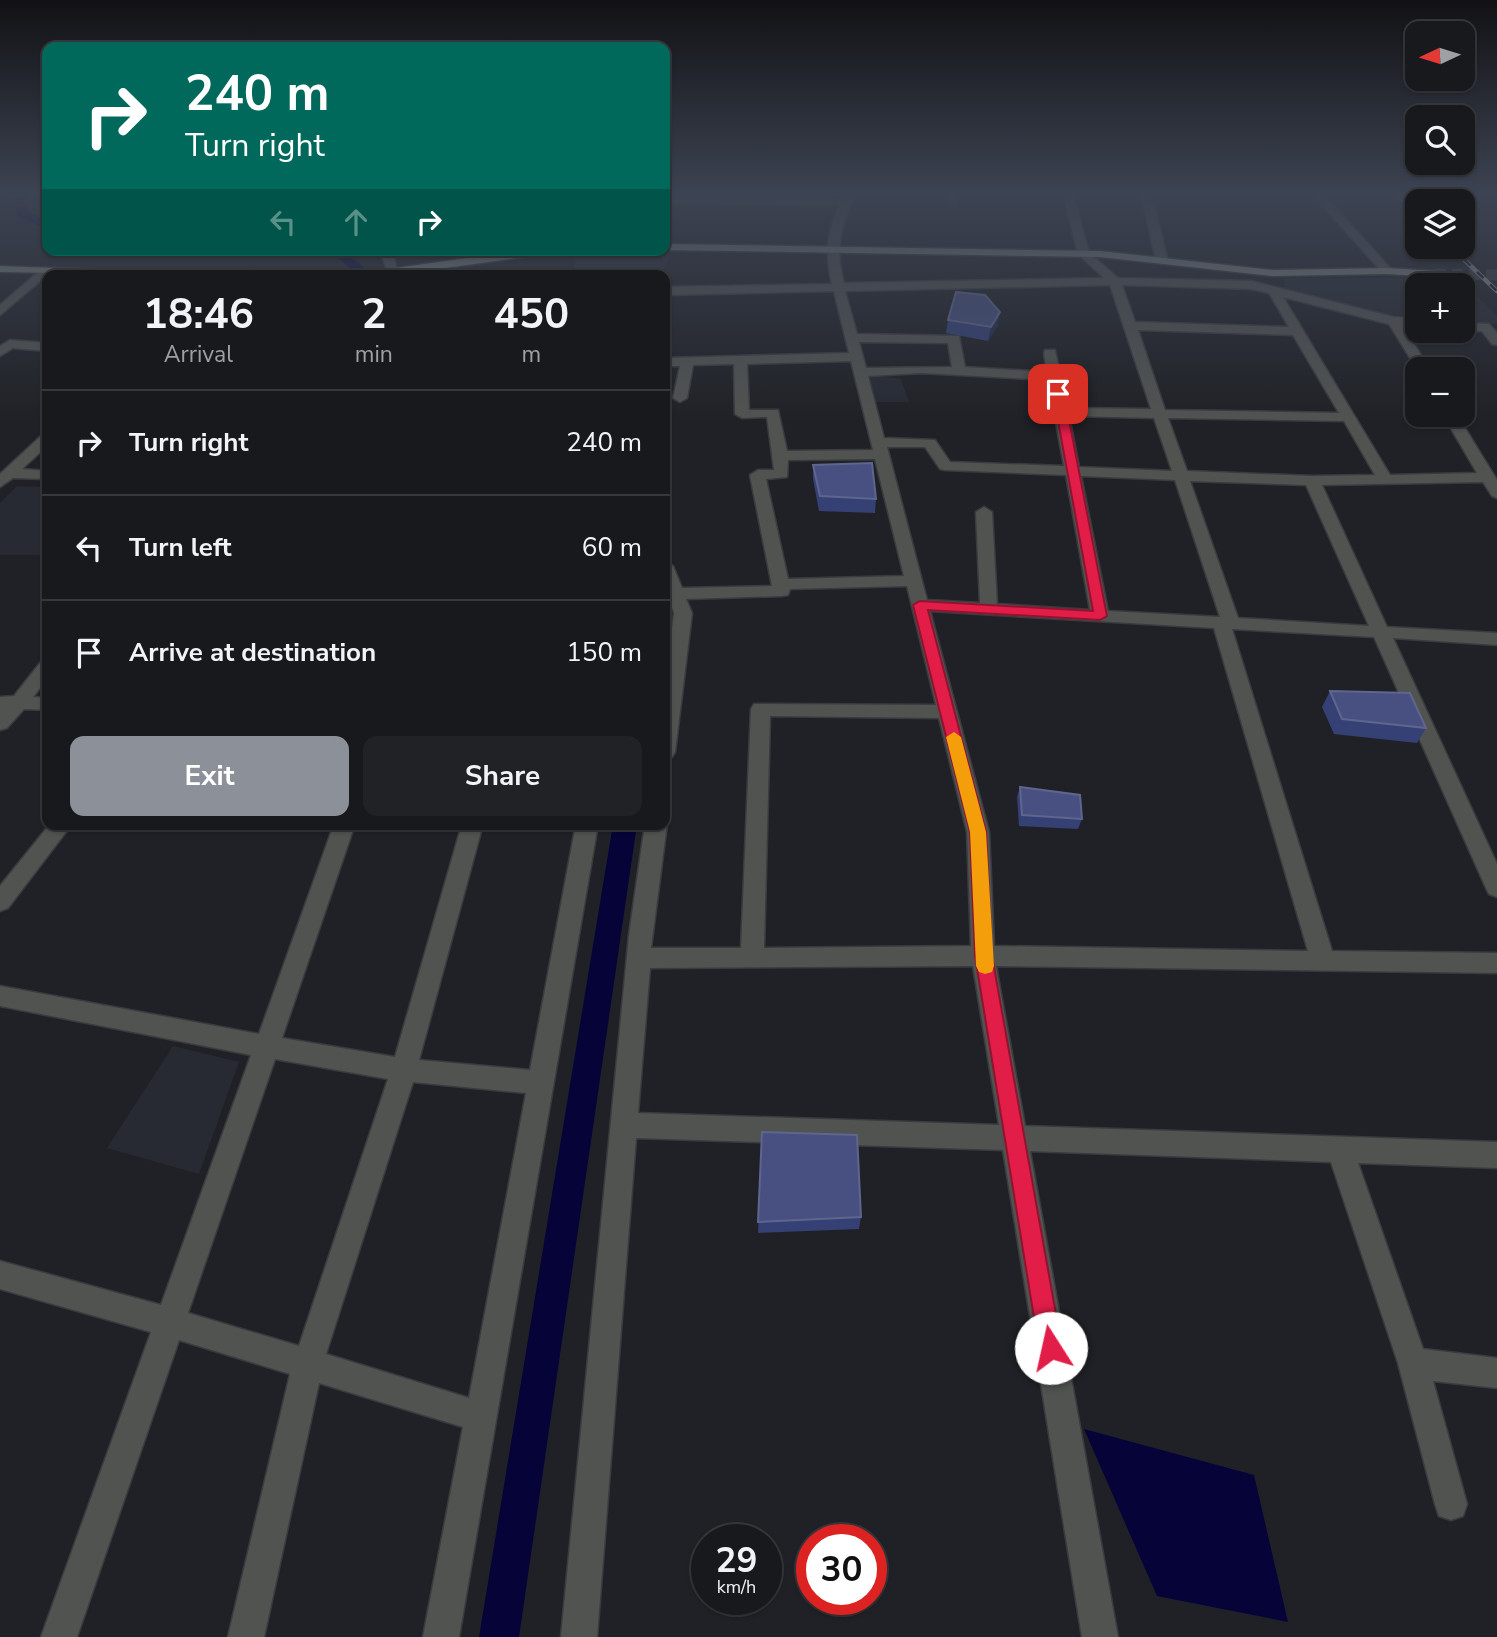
<!DOCTYPE html>
<html lang="en">
<head>
<meta charset="utf-8">
<style>
  body { margin:0; font-family:"Nunito Sans",sans-serif; background:#212225; color:#f1f3f6; height:100vh; display:flex; flex-direction:column; font-size:26px; white-space:nowrap }
  * { box-sizing:border-box; margin:0 }
  p { font-size:23px; color:#9fa0a3 }
  .icon { flex:none; width:38px; height:38px; fill:none; stroke:currentColor; stroke-width:2; stroke-linecap:round; stroke-linejoin:round }
  .map { position:relative; flex:1; overflow:hidden }
  .details { position:absolute; left:42px; top:270px; width:628px; height:560px; display:flex; flex-direction:column; background:#18191c; border-radius:14px; box-shadow:0 2px 5px #0004,0 0 0 2px #36383b }
  .details>* { flex:none }
  .guide { position:absolute; left:42px; top:42px; width:628px; height:214px; border-radius:14px; box-shadow:0 2px 5px #0004,0 0 0 2px #36383b; background:#00695c; color:#fff; overflow:hidden }
  .needle { width:46px; rotate:266deg }
  .tools { position:absolute; left:1405px; top:21px; display:grid; gap:14px }
  .tools a { display:grid; place-items:center; width:70px; height:70px; border-radius:14px; background:#18191c; box-shadow:0 2px 5px #0004,0 0 0 2px #36383b; font-size:35px }
  .speed { position:absolute; left:691px; top:1524px; display:flex; gap:14px; font-size:35px; font-weight:700; text-align:center }
  .speed>* { display:grid; place-content:center; width:91px; height:91px; border-radius:50%; background:#18191c; box-shadow:0 2px 5px #0004,0 0 0 2px #36383b; line-height:1 }
  .speed small { font-size:18px; font-weight:400 }
  .speed .limit { border:10px solid #d22; background:#fff; color:#111 }
  .pin { position:absolute; display:grid; place-items:center; width:60px; height:60px; color:#fff; margin:-30px; border-radius:14px; box-shadow:0 4px 10px #0006 }
  .me { position:absolute; width:77px; margin:-38px; rotate:350deg; stroke-linejoin:round; filter:drop-shadow(0 0 5px #0008) }
  .turn { display:flex; align-items:center; gap:24px; height:147px; padding:0 28px; font-size:32px }
  .turn .icon { width:91px; height:91px; stroke-width:2.5 }
  .turn b { display:block; font-size:49px; line-height:60px }
  .lanes { display:flex; align-items:center; height:66px; padding:0 28px; background:#0003; justify-content:center; gap:35px; direction:ltr }
  .lanes .off { opacity:.35 }
  .eta { display:flex; justify-content:space-evenly; align-items:center; height:119px; text-align:center }
  .eta b { font-size:42px; font-weight:700; line-height:49px }
  .cta { display:flex; gap:14px; margin-top:auto; padding:14px 28px }
  .cta a { flex:1; height:80px; border-radius:14px; background:#8c9099; color:#fff; font-size:28px; font-weight:700; line-height:80px; text-align:center }
  .cta a+a { background:#212225; color:#f1f3f6 }
  ul { padding:0; list-style:none }
  li { display:flex; align-items:center; gap:21px; height:105px; padding:0 28px; border-top:2px solid #36383b }
  li div { flex:1 }
  li b { display:block; font-size:26px }
  li em { font-style:normal }
  .map>svg:first-child { display:block }
  .built { fill:#272a33 }
  .water { fill:#060339 }
  .lines { fill:none; stroke-linecap:round; stroke-linejoin:round }
  .canal { fill:#060339; fill-rule:evenodd }
  .major-tunnel { stroke:#3c3d41; stroke-width:11; stroke-dasharray:11 6; stroke-linecap:butt }
  .minor-casing { stroke:#3a3b3f; stroke-width:3 }
  .major-casing { stroke:#3a3b3f; stroke-width:3 }
  .minor { fill:#515351; fill-rule:evenodd }
  .major { fill:#81847f; fill-rule:evenodd }
  .rail-casing { stroke:#8d8e92; stroke-width:4.5 }
  .rail { stroke:#17181c; stroke-width:2.5; stroke-dasharray:9; stroke-linecap:butt }
  .wall { fill:#354075 }
  .shaded-wall { fill:#252c51 }
  .building { fill:#475080; stroke:#5e668e; stroke-width:2 }
  .route { fill:#e11d48; stroke:#92132f; stroke-width:2 }
  .slow { fill:#f59e0b }
</style>
</head>
<body>
<div class="map">
<svg width="1497" height="1637" viewBox="0 0 1497 1637">
  <rect width="100%" height="100%" fill="#202126"/>
  <!-- built -->
  <path class="built" d="M672 254 660 275H573L575 256Z
    M1285 278H1459L1497 316V324L1463 323V285H1418L1417 316 1390 315 1284 290Z
    M868 375 901 379 909 402H871Z
    M17 486 47 487V555H0V503Z
    M173 1046 239 1062 199 1174 107 1148Z"/>
  <!-- water -->
  <path class="water" d="M1084 1429 1254 1475 1288 1622 1157 1596Z"/>
  <g class="lines">
    <!-- canal -->
    <path class="canal" d="M18 193H31L25 200 27 211 47 221V230L17 216 13 199Z
      M306 250H343L373 275C347 275 351 263 333 256 323 253 314 256 306 250Z
      M613 824H637L519 1637H479Z"/>
    <!-- major-tunnel -->
    <path class="major-tunnel" d="M1435 274 1497 275"/>
    <defs>
      <path id="minor" d="M846 193H856C841 225 834 247 844 283L1104 278 1078 254 1063 193H1073L1089 253 1118 278 1251 281 1394 317 1418 318V326L1403 325 1429 369 1418 371 1389 324 1283 297 1390 475 1477 473 1443 415H1457L1497 480V498L1492 496 1483 482 1322 485 1387 627 1497 633V645L1393 638 1497 864V897L1489 894 1486 888 1374 637 1232 629 1332 951 1497 953V973L996 966 1025 1126 1497 1142V1168L1358 1163 1423 1349 1497 1358V1388L1433 1381 1467 1504 1463 1516 1451 1520 1439 1516 1435 1504 1398 1363 1331 1162 1030 1151 1118 1637H1082L1003 1150 636 1138 597 1637H561L629 935 645 824H665V821L667 824 651 948H741L751 709 754 704 936 705 907 586 790 589 788 595 782 596 686 599 692 613 675 752 672 757 665 759V680L674 613 669 599H665V561L673 566 682 588 772 586 750 475 758 470H774L767 417 742 418 735 414 734 364 693 365 687 398 680 402 673 398 680 366H665V358L849 353 834 291 665 295V287L832 284C825 255 827 231 840 205L665 203V197L843 199ZM1110 285 1151 409 1067 408 1055 350H1045L1044 353 1047 372 965 367 959 336 857 334 845 291ZM1122 285 1251 289 1269 293 1289 327 1135 322ZM1138 330 1293 335 1339 413 1165 410ZM859 342 948 343 952 367 866 368ZM851 361 873 450 787 451 778 410H749L747 364ZM921 373 1048 380 1064 466 950 462 935 440 884 438 868 376ZM1069 416 1154 418 1172 471 1079 467ZM1168 418 1344 421 1375 475 1312 476 1187 471ZM887 447H925L940 469 945 470 1066 475 1090 610 997 604 992 512 984 507 976 512 980 603 927 600ZM875 459 904 576 788 579 766 479 787 477 788 460ZM1081 476 1175 480 1220 617 1108 611ZM1190 481 1306 485 1369 626 1238 618ZM930 611 1214 628 1308 951 994 946 989 832ZM770 716 939 718 967 832 971 946 764 948ZM973 966 999 1125 638 1113 650 968Z
        M947 193H957V203H949Z
        M1141 193H1151L1168 261 1166 263 1156 261Z
        M1311 193H1322L1391 269V273H1383Z
        M380 250H392L397 270 403 275 388 273Z
        M43 268 53 270 0 315V305Z
        M1463 323 1489 324 1497 333V345L1492 344 1482 331H1463Z
        M10 340 47 343V351L13 348 0 356V346Z
        M47 434V446L22 469 47 471V479L13 478 0 487V474L42 435Z
        M47 661V679L33 697 47 698V710L24 709 7 728 0 730V697L14 696 40 663Z
        M50 824H72L8 908 0 911V886Z
        M334 824H355L282 1038 395 1057 462 824H483L419 1060 530 1070 576 824H598L459 1637H423L463 1427 319 1383 264 1637H228L290 1374 179 1340 77 1637H41L151 1332 0 1289V1261L161 1305 251 1055 0 1006V986L259 1034ZM275 1059 388 1079 299 1346 188 1313ZM413 1082 526 1093 469 1398 326 1354Z"/>
      <path id="major" d="M665 244 1100 251 1273 270 1387 268 1435 271 1441 274 1435 277 1387 274 1273 276 1100 257 665 250Z
        M525 250H557L552 253 395 275H361L367 272Z
        M0 266 169 272 175 275 0 272Z"/>
    </defs>
    <!-- minor casing -->
    <use href="#minor" class="minor-casing"/>
    <!-- major casing -->
    <use href="#major" class="major-casing"/>
    <!-- minor -->
    <use href="#minor" class="minor"/>
    <!-- major -->
    <use href="#major" class="major"/>
    <defs>
      <path id="rail" d="M1396 193 1418 214
        M1451 247 1497 291"/>
    </defs>
    <!-- rail casing -->
    <use href="#rail" class="rail-casing"/>
    <!-- rail -->
    <use href="#rail" class="rail"/>
  </g>
  <!-- wall -->
  <path class="wall" d="M948 320 998 325 988 341 946 333Z
    M813 465 876 499 875 513 819 511 813 479Z
    M1330 691 1426 728 1417 743 1334 734 1322 707Z
    M1020 787 1082 819 1078 829 1019 826 1017 797Z
    M762 1132 861 1217 859 1229 758 1233Z"/>
  <!-- shaded-wall -->
  <path class="shaded-wall" d="M1000 312 998 325 988 341 991 327Z"/>
  <!-- building -->
  <path class="building" d="M956 292 985 295 1000 312 991 327 948 320Z
    M872 463 876 499 820 496 813 465Z
    M1330 691 1410 693 1426 728 1342 719Z
    M1020 787 1080 795 1082 819 1022 815Z
    M762 1132 857 1135 861 1217 758 1222Z"/>
  <!-- sky -->
  <linearGradient id="sky" x2="0" y2="1"><stop stop-color="#121215"/><stop offset="0.46" stop-color="#3c4352"/><stop offset="1" stop-color="#3c4352" stop-opacity="0"/></linearGradient>
  <rect width="1497" height="422" fill="url(#sky)"/>
  <!-- route -->
  <path class="route" d="M1058 391 1064 394 1107 616 1100 620 928 610 986 832 992 956 1062 1348 1059 1356 1051 1360 1042 1356 1039 1348 975 956 970 832 913 605 920 601 1093 611 1053 394Z"/>
  <!-- slow -->
  <path class="slow" d="M954 732 961 737 986 832 994 966 992 972 985 974 979 972 976 966 970 832 946 737Z"/>
</svg>
<div class="tools">
<a><svg class="needle" viewBox="-14 -14 28 28"><path d="M0-13l5 13h-10z" fill="#e53935"/><path d="M0 13l5-13h-10z" fill="#9fa0a3"/></svg></a>
<a><svg class="icon" aria-label="search" viewBox="0 0 24 24"><circle cx="10" cy="10" r="6"/><path d="M15 15l6 6"/></svg></a>
<a><svg class="icon" aria-label="layers" viewBox="0 0 24 24"><path d="M12 4l9 5-9 5-9-5zM3 14l9 5 9-5"/></svg></a>
<a>+</a>
<a>−</a>
</div>
<div class="speed"><div>29<small>km/h</small></div><div class="limit">30</div></div>
<div class="pin" style="left:1058px;top:394px;background:#d93025"><svg class="icon" aria-label="arrive" viewBox="0 0 24 24"><path d="M6 21V4h12l-3 4 3 4H6"/></svg></div>
<svg class="me" style="left:1051px;top:1348px" viewBox="-20 -20 40 40"><circle r="19" fill="#fff"/><path d="M0-13L10 11 0 6-10 11z" fill="#e11d48"/></svg>
<div class="guide">
<div class="turn"><svg class="icon" aria-label="right" viewBox="0 0 24 24"><path d="M7 20v-9h11M14 6l5 5-5 5"/></svg><div><b>240 m</b>Turn right</div></div>
<div class="lanes"><svg class="icon off" aria-label="left" viewBox="0 0 24 24"><path d="M17 20v-9H6M10 6l-5 5 5 5"/></svg><svg class="icon off" aria-label="ahead" viewBox="0 0 24 24"><path d="M12 20V5M6 11l6-6 6 6"/></svg><svg class="icon" aria-label="right" viewBox="0 0 24 24"><path d="M7 20v-9h11M14 6l5 5-5 5"/></svg></div>
</div>
<section class="details">
<div class="eta">
<div><b>18:46</b><p>Arrival</p></div>
<div><b>2</b><p>min</p></div>
<div><b>450</b><p>m</p></div>
</div>
<ul>
<li><svg class="icon" aria-label="right" viewBox="0 0 24 24"><path d="M7 20v-9h11M14 6l5 5-5 5"/></svg><div><b>Turn right</b></div><em>240 m</em></li>
<li><svg class="icon" aria-label="left" viewBox="0 0 24 24"><path d="M17 20v-9H6M10 6l-5 5 5 5"/></svg><div><b>Turn left</b></div><em>60 m</em></li>
<li><svg class="icon" aria-label="arrive" viewBox="0 0 24 24"><path d="M6 21V4h12l-3 4 3 4H6"/></svg><div><b>Arrive at destination</b></div><em>150 m</em></li>
</ul>
<div class="cta"><a>Exit</a><a>Share</a></div>
</section>
</div>
</body>
</html>
